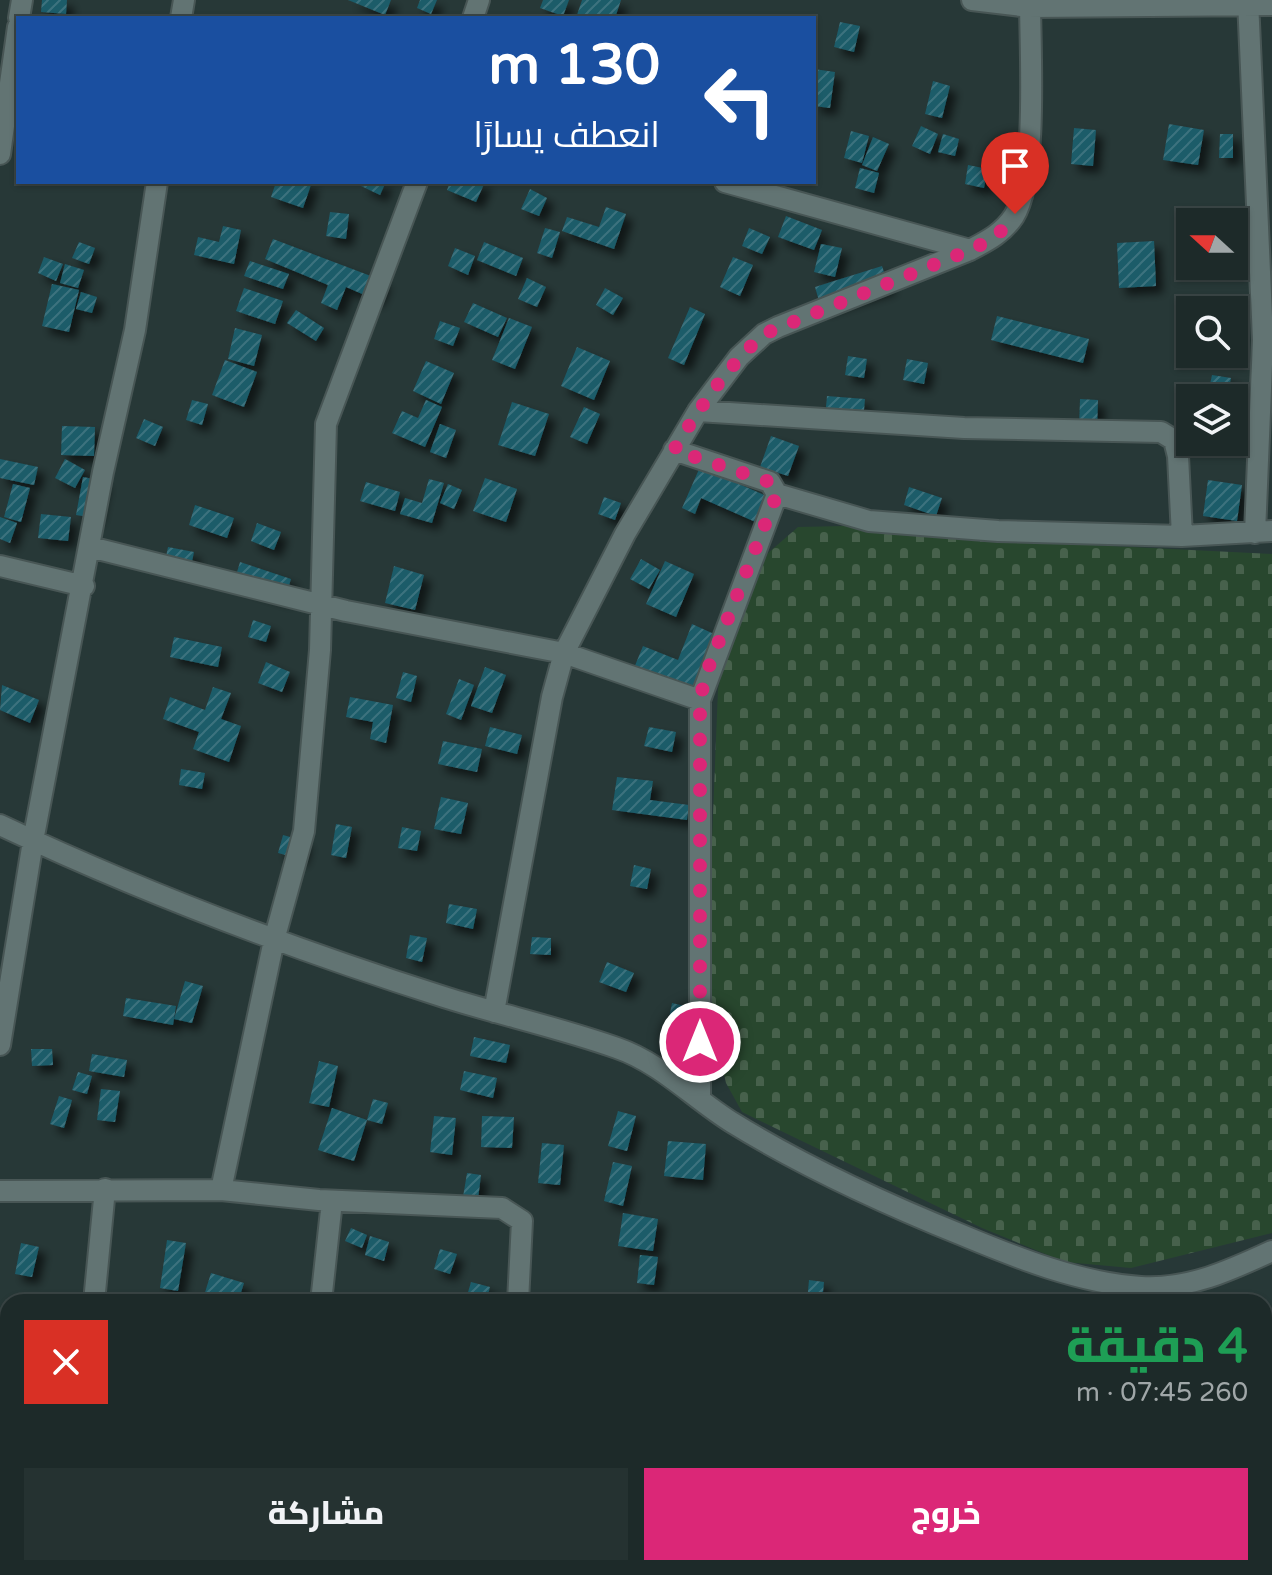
<!DOCTYPE html>
<html lang="ar">
<head>
<meta charset="utf-8">
<style>
  body { margin:0; font-family:"Varela Round",Cairo,sans-serif; background:#253231; color:#f1f3f6; direction:rtl; height:100vh; display:flex; flex-direction:column; font-size:30px; white-space:nowrap }
  * { box-sizing:border-box; margin:0 }
  p { font-size:26px; color:#a0a7a8 }
  .icon { flex:none; width:44px; height:44px; fill:none; stroke:currentColor; stroke-width:2; stroke-linecap:round; stroke-linejoin:round }
  .map { position:relative; flex:1; overflow:hidden; direction:ltr }
  .drawer { position:absolute; left:0px; top:1294px; width:1272px; height:282px; display:flex; flex-direction:column; background:#1d2a29; border-radius:24px 24px 0 0; box-shadow:0 2px 6px #0004,0 0 0 2px #3b4646; direction:rtl }
  .drawer>* { flex:none }
  .banner { position:absolute; left:16px; top:16px; width:800px; height:168px; border-radius:0px; box-shadow:0 2px 6px #0004,0 0 0 2px #3b4646; direction:rtl; background:#1a4fa0; color:#fff; overflow:hidden }
  .needle { width:52px; rotate:291deg }
  .controls { position:absolute; left:1176px; top:208px; display:grid; gap:16px }
  .controls a { display:grid; place-items:center; width:72px; height:72px; border-radius:0px; background:#1d2a29; box-shadow:0 2px 6px #0004,0 0 0 2px #3b4646; font-size:40px }
  .pin { position:absolute; display:grid; place-items:center; width:68px; height:68px; color:#fff; margin:-82px -34px; border-radius:50% 50% 50% 0; rotate:-45deg; box-shadow:0 0 8px #0007 }
  .pin .icon { rotate:45deg }
  .me { position:absolute; width:88px; margin:-44px; rotate:0deg; stroke-linejoin:round; filter:drop-shadow(0 0 6px #0008) }
  .turn { display:flex; align-items:center; gap:28px; height:168px; padding:0 24px; font-size:36px }
  .turn .icon { width:104px; height:104px; stroke-width:2.5 }
  .turn b { display:block; font-size:56px; line-height:68px }
  .round { display:grid; place-items:center; flex:none; width:84px; height:84px; border-radius:0px; background:#253231 }
  .overview { display:flex; align-items:center; justify-content:space-between; height:136px; padding:0 24px }
  h1 { font-size:48px; font-weight:800; line-height:60px; color:#1e9e55 }
  .action { display:flex; gap:16px; margin-top:auto; padding:16px 24px }
  .action a { flex:1; height:92px; border-radius:0px; background:#db2777; color:#fff; font-size:32px; font-weight:800; line-height:92px; text-align:center }
  .action a+a { background:#253231; color:#f1f3f6 }
  .map>svg:first-child { display:block }
  .cemetery { fill:url(#cemetery-stones) }
  .building { fill:url(#building-hatch); filter:url(#shadow) }
  .lines { fill:none; stroke-linecap:round; stroke-linejoin:round }
  .street-casing { stroke:#485655; stroke-width:24 }
  .street { stroke:#627473; stroke-width:20 }
  .route { stroke:#db2777; stroke-width:14; stroke-dasharray:0 25.2 }
</style>
</head>
<body>
<div class="map">
<svg width="1272" height="1575" viewBox="0 0 1272 1575">
  <defs>
    <pattern id="cemetery-stones" width="16" height="16" patternUnits="userSpaceOnUse" patternTransform="scale(2)"><rect width="16" height="16" fill="#28472e"/><path d="M2 7V4a2 2 0 0 1 4 0v3zM10 15v-3a2 2 0 0 1 4 0v3z" fill="#47614c"/></pattern>
    <pattern id="building-hatch" width="6" height="6" patternUnits="userSpaceOnUse" patternTransform="scale(2)"><rect width="6" height="6" fill="#1c5b69"/><path d="M-1 1l2-2M0 6l6-6M5 7l2-2" fill="none" stroke="#3c727e"/></pattern>
    <filter id="shadow"><feDropShadow dx="7" dy="7" stdDeviation="4" flood-color="#0009"/></filter>
  </defs>
  <rect width="100%" height="100%" fill="#273837"/>
  <!-- cemetery -->
  <path class="cemetery" d="M846 526 951 538 1272 554V1233L1131 1268 1065 1262 982 1228 742 1112 726 1083 713 1030 709 916 718 689 734 623 768 553 798 527Z"/>
  <!-- building -->
  <path class="building" d="M42 0H67L66 14 41 12Z
    M348 0H391L385 15Z
    M420 0H437L431 14 417 8Z
    M543 0H569L563 16 540 8Z
    M582 0H621L615 18H576Z
    M840 22 860 26 854 52 834 47Z
    M814 69 835 72 830 108 814 106Z
    M933 81 950 86 942 118 925 114Z
    M1169 124 1204 130 1198 165 1163 160Z
    M921 126 938 134 930 154 912 146Z
    M1074 128 1096 130 1093 166 1071 164Z
    M851 131 869 136 862 163 844 158Z
    M943 134 959 139 955 156 938 152Z
    M1220 134H1233V158H1219Z
    M873 137 889 144 877 171 862 165Z
    M968 165 988 169 984 188 965 184Z
    M860 168 879 173 874 193 855 188Z
    M276 182H312L303 208 271 197Z
    M363 182H386L380 195 361 186Z
    M450 182H485L476 202 447 190Z
    M530 189 547 198 539 216 521 209Z
    M606 207 626 214 614 249 562 231 567 217 599 227Z
    M330 212 349 214 346 239 326 236Z
    M786 216 822 230 814 250 778 237Z
    M223 226 241 230 234 264 194 255 198 237 219 242Z
    M545 228 560 232 552 258 537 253Z
    M749 228 770 237 762 254 742 246Z
    M273 239 384 281 376 300 346 287 337 310 321 303 328 285 265 259Z
    M1154 241 1156 286 1119 288 1117 243Z
    M79 242 95 248 89 264 72 258Z
    M484 242 523 258 516 276 477 260Z
    M821 244 842 248 835 277 814 272Z
    M455 248 475 256 468 275 448 266Z
    M44 257 63 264 56 281 38 273Z
    M733 257 753 265 740 296 720 287Z
    M250 261 289 274 283 289 244 276Z
    M65 264 84 270 78 288 60 283Z
    M882 266 889 287 821 308 815 287Z
    M527 278 546 287 537 307 518 299Z
    M52 284 79 290 69 332 42 326Z
    M244 288 283 301 275 324 236 311Z
    M605 288 623 298 613 315 596 305Z
    M81 292 97 297 92 313 76 309Z
    M473 303 507 318 498 337 464 322Z
    M690 307 705 314 684 365 668 358Z
    M296 310 324 328 316 341 287 323Z
    M997 316 1089 339 1083 363 991 340Z
    M509 318 532 327 515 369 492 360Z
    M440 321 460 328 453 346 434 339Z
    M235 328 262 335 254 366 228 359Z
    M577 347 610 361 594 400 561 386Z
    M848 356 867 359 864 378 845 375Z
    M907 359 928 363 924 384 903 380Z
    M225 360 257 372 244 407 212 395Z
    M426 361 454 373 441 404 413 391Z
    M1212 375 1231 378 1227 398H1207Z
    M827 396 865 399 863 420 825 417Z
    M1080 399 1098 400 1097 428 1079 427Z
    M192 400 208 404 202 425 186 420Z
    M426 400 442 407 425 447 392 433 402 411 418 418Z
    M512 402 549 414 535 456 498 445Z
    M584 407 600 414 587 444 570 437Z
    M144 419 163 427 155 446 136 438Z
    M440 424 456 430 446 458 430 452Z
    M62 426 95 427 94 456 61 455Z
    M771 436 799 446 788 476 760 467Z
    M0 459 38 467 34 485 0 478Z
    M65 459 85 470 75 488 55 478Z
    M700 467 771 498 760 524 701 498 695 514 682 508Z
    M83 477 103 481 95 518 76 515Z
    M485 478 517 489 506 522 473 511Z
    M429 479 444 483 432 523 400 514 405 498 422 503Z
    M1208 480 1242 485 1237 521 1203 516Z
    M366 482 400 492 395 511 360 501Z
    M13 484 30 488 21 522 4 517Z
    M448 484 462 490 454 509 440 503Z
    M909 487 942 498 936 516 904 505Z
    M604 497 621 503 615 520 598 514Z
    M195 505 234 518 227 538 189 525Z
    M41 514 71 517 68 541 38 538Z
    M0 517 17 523 10 543 0 539Z
    M257 523 281 532 274 550 251 541Z
    M168 547 194 552 190 571 164 566Z
    M641 559 660 570 649 589 630 579Z
    M665 561 694 574 676 617 646 604Z
    M240 562 291 579 285 599 234 582Z
    M394 566 424 575 415 610 385 603Z
    M253 620 271 626 266 642 248 637Z
    M692 624 714 634 692 691 634 668 643 646 678 660Z
    M174 637 222 647 218 667 170 657Z
    M266 662 290 672 282 692 258 683Z
    M485 667 506 675 492 713 471 706Z
    M403 672 417 676 411 702 396 698Z
    M459 679 474 685 461 720 446 714Z
    M2 685 39 700 30 723 0 710Z
    M213 687 231 693 221 719 241 726 229 762 193 749 199 732 163 719 170 697 205 710Z
    M350 697 393 705 386 743 370 739 373 722 346 717Z
    M490 727 522 735 517 754 485 746Z
    M649 727 676 732 672 752 644 746Z
    M443 741 482 749 477 772 438 764Z
    M181 769 205 773 202 789 179 785Z
    M617 777 653 781 650 800 689 805 687 820 612 810Z
    M441 797 468 803 461 834 434 829Z
    M336 824 352 827 346 858 331 855Z
    M402 827 421 831 417 851 398 848Z
    M283 835 305 841 300 859 278 853Z
    M634 865 651 869 647 889 630 886Z
    M449 904 477 909 473 929 446 923Z
    M410 935 427 938 422 962 406 958Z
    M532 937 551 938V955L530 954Z
    M607 962 634 973 626 992 599 982Z
    M185 981 203 986 192 1023 174 1019Z
    M126 998 176 1006 173 1025 123 1016Z
    M672 1003 689 1007 685 1027 668 1023Z
    M474 1037 510 1045 506 1063 470 1056Z
    M31 1049H52L53 1065 32 1066Z
    M92 1054 127 1060 124 1077 89 1071Z
    M319 1061 338 1066 329 1107 309 1103Z
    M464 1071 497 1078 493 1098 460 1090Z
    M78 1072 92 1076 87 1094 72 1090Z
    M101 1089 120 1091 115 1122 97 1120Z
    M59 1096 72 1100 64 1128 50 1124Z
    M373 1099 388 1103 382 1124 367 1120 354 1161 318 1150 332 1108 367 1120Z
    M618 1111 636 1116 627 1151 608 1146Z
    M434 1116 456 1118 452 1155 430 1152Z
    M482 1116 514 1117 512 1148 481 1147Z
    M668 1141 706 1144 703 1180 664 1176Z
    M542 1143 564 1145 560 1185 538 1183Z
    M613 1162 632 1166 623 1206 604 1201Z
    M467 1173 481 1175 478 1199 463 1197Z
    M623 1213 658 1219 653 1251 618 1246Z
    M351 1228 367 1235 362 1248 345 1241Z
    M370 1236 389 1242 384 1261 365 1255Z
    M167 1240 186 1243 178 1291 160 1288Z
    M21 1243 39 1247 32 1277 15 1274Z
    M440 1249 457 1254 450 1274 434 1269Z
    M640 1255 658 1257 654 1285 637 1283Z
    M211 1273 244 1283 238 1302H202Z
    M809 1280 824 1282 822 1302H807Z
    M471 1282 490 1287 486 1302 466 1299Z
    M1264 1344H1272V1374H1264Z
    M1264 1393H1272V1447H1264Z
    M0 1413 8 1416V1437L0 1434Z
    M0 1438 8 1440V1479L0 1477Z
    M0 1490 8 1493 5 1529 0 1527Z"/>
  <g class="lines">
    <defs>
      <path id="street" d="M972 0 1030 7 1272 5
        M1248 0 1263 340 1255 533
        M19 18 22 0
        M181 18 184 0
        M473 18 479 0
        M0 154 18 27
        M725 182 970 250
        M698 411 964 428 1161 432 1174 440 1178 456 1182 536
        M674 450 770 482 777 494
        M90 547 346 611 564 653 700 700
        M0 566 84 586
        M0 825C144 893 293 949 444 997 501 1015 561 1028 617 1048 661 1063 694 1099 733 1123 806 1168 883 1203 962 1235 1017 1258 1080 1283 1141 1287 1188 1290 1231 1270 1272 1251
        M494 1012 552 697 564 653 625 534 698 411 739 357 764 334 778 327 970 250C987 241 1003 233 1014 216 1038 178 1030 48 1030 0
        M0 1045 33 841 103 472 135 330 157 182
        M700 1098V700L777 494 869 521 998 531 1182 536 1272 531
        M221 1190 274 940 304 831 320 650 326 424 417 182
        M0 1191 221 1190 319 1200 502 1208 522 1221 518 1302
        M94 1302 105 1189
        M321 1302 332 1201
        M1264 1542 1272 1543
        M0 1548 8 1551
        M44 1568 60 1575
        M1146 1568 1155 1575
        M291 1575 292 1568
        M491 1575V1568
        M696 1575 697 1568"/>
    </defs>
    <!-- street casing -->
    <use href="#street" class="street-casing"/>
    <!-- street -->
    <use href="#street" class="street"/>
  </g>
  <g class="lines">
    <!-- route -->
    <path class="route" d="M700 1042V700L706 674 777 494 770 482 674 450C700 407 727 367 764 334L970 250 996 237 1015 214"/>
  </g>
</svg>
<div class="controls">
<a><svg class="needle" viewBox="-14 -14 28 28"><path d="M0-13l5 13h-10z" fill="#e53935"/><path d="M0 13l5-13h-10z" fill="#a0a7a8"/></svg></a>
<a><svg class="icon" aria-label="search" viewBox="0 0 24 24"><circle cx="10" cy="10" r="6"/><path d="M15 15l6 6"/></svg></a>
<a><svg class="icon" aria-label="layers" viewBox="0 0 24 24"><path d="M12 4l9 5-9 5-9-5zM3 14l9 5 9-5"/></svg></a>
</div>
<div class="pin" style="left:1015px;top:214px;background:#d93025"><svg class="icon" aria-label="arrive" viewBox="0 0 24 24"><path d="M6 21V4h12l-3 4 3 4H6"/></svg></div>
<svg class="me" style="left:700px;top:1042px" viewBox="-20 -20 40 40"><circle r="17" fill="#db2777" stroke="#fff" stroke-width="3"/><path d="M0-11L8 9 0 5-8 9z" fill="#fff"/></svg>
<div class="banner">
<div class="turn"><svg class="icon" aria-label="left" viewBox="0 0 24 24"><path d="M17 20v-9H6M10 6l-5 5 5 5"/></svg><div><b>130 m</b>انعطف يسارًا</div></div>
</div>
<section class="drawer">
<div class="overview"><div><h1>4 دقيقة</h1><p>260 m · 07:45</p></div><a class="round" style="background:#d93025;color:#fff"><svg class="icon" aria-label="close" viewBox="0 0 24 24"><path d="M6 6l12 12M18 6L6 18"/></svg></a></div>
<div class="action"><a>خروج</a><a>مشاركة</a></div>
</section>
</div>
</body>
</html>
